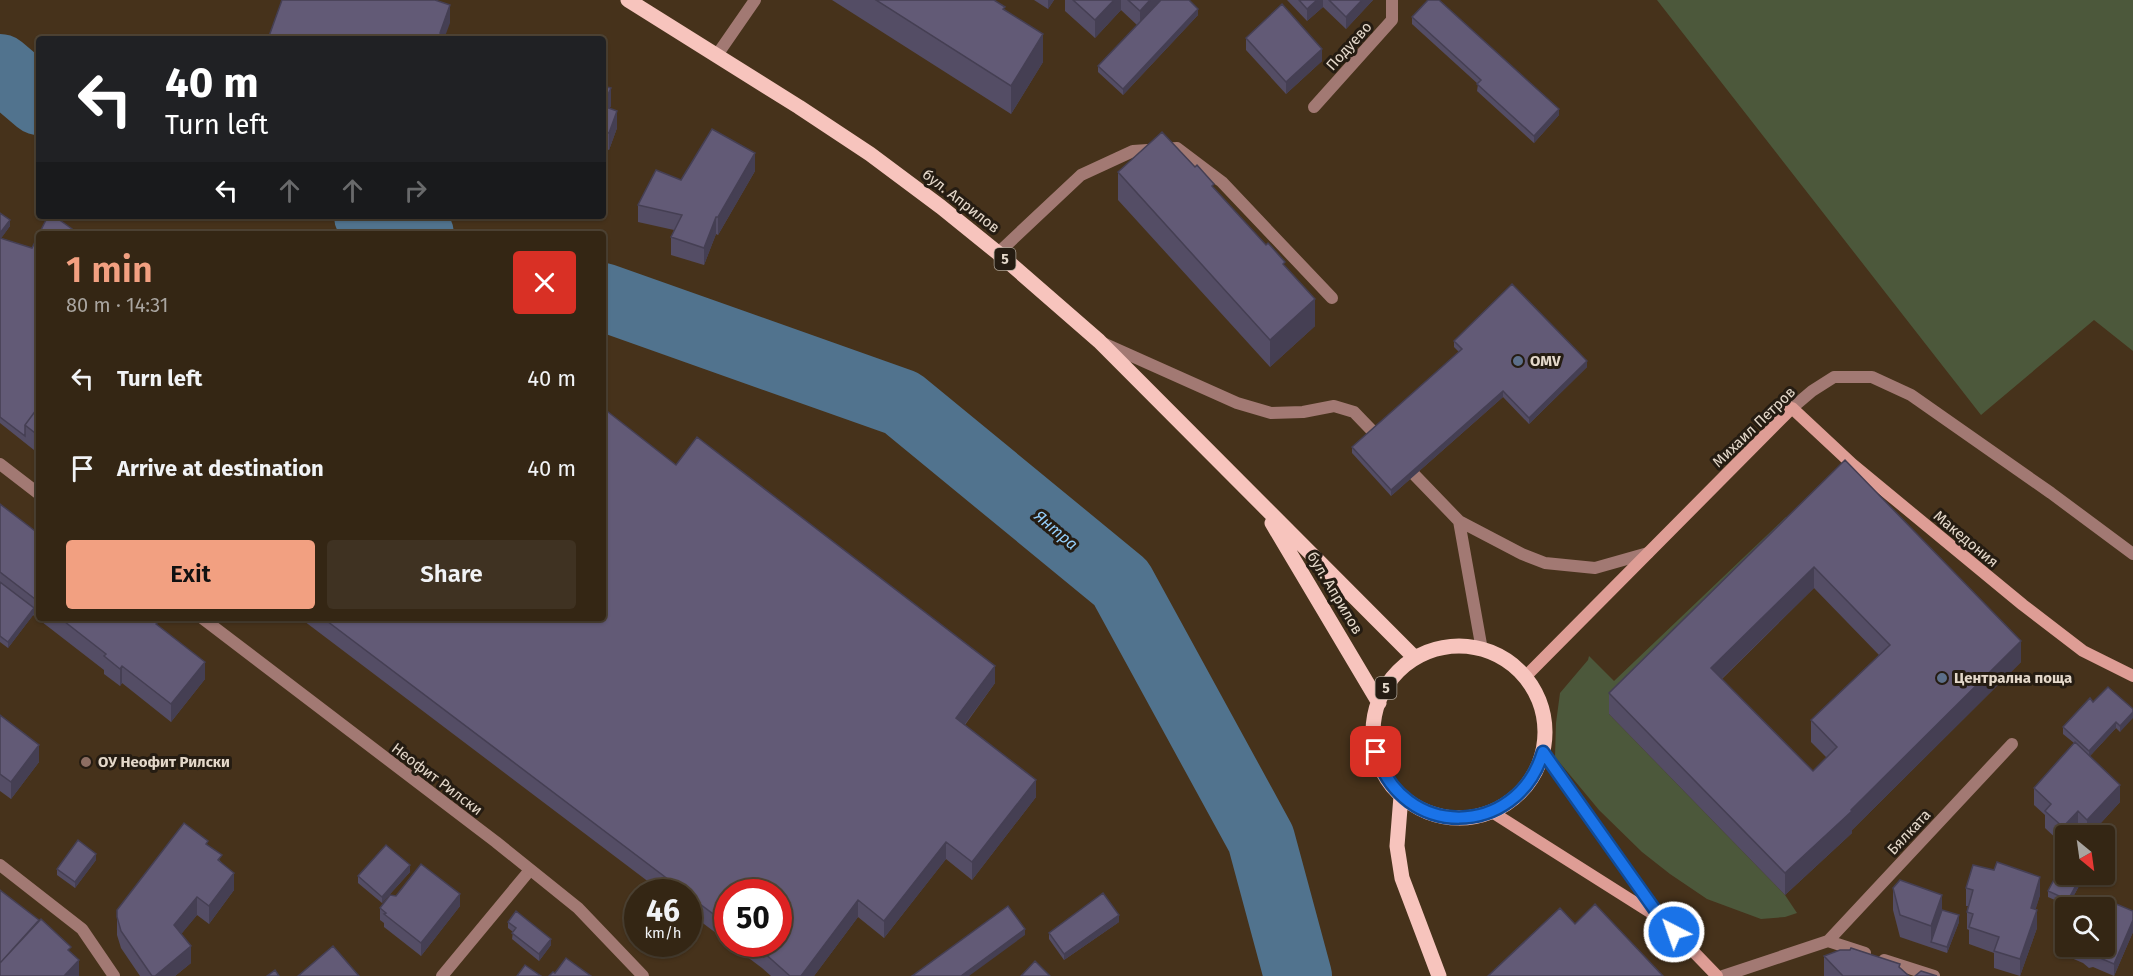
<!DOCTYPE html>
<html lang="en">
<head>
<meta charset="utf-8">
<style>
  body { margin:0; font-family:"Fira Sans",sans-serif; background:#3f3222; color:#f1f3f6; height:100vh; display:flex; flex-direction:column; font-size:22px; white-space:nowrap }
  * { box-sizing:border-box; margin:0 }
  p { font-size:20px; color:#a9a5a0 }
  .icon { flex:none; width:33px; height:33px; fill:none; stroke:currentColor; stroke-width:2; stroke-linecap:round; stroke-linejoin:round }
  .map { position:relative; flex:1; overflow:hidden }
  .panel { position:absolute; left:36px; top:231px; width:570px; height:390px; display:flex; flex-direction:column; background:#342614; border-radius:6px; box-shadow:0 2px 4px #0004,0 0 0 2px #4e4334 }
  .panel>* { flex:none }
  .top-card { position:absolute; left:36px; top:36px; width:570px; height:183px; border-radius:6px; box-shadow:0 2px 4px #0004,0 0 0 2px #4e4334; background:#202124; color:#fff; overflow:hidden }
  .needle { width:39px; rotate:151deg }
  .controls { position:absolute; left:2055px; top:825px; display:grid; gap:12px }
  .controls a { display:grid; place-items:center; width:60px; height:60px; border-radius:6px; background:#342614; box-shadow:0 2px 4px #0004,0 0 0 2px #4e4334; font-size:30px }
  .speed { position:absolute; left:624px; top:879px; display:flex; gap:12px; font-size:30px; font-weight:700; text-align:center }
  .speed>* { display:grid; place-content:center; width:78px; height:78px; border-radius:50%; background:#342614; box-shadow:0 2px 4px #0004,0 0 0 2px #4e4334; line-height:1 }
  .speed small { font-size:15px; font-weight:400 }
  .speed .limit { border:9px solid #d22; background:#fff; color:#111 }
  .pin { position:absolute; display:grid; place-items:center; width:51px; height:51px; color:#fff; margin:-26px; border-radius:12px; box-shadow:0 3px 9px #0006 }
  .me { position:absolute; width:66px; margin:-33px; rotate:319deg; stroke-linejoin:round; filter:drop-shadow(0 0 4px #0008) }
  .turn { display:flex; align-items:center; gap:21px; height:126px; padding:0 30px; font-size:27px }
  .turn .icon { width:78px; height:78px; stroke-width:2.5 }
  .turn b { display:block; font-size:42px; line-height:51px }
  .lanes { display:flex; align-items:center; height:57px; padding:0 30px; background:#0003; justify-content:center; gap:30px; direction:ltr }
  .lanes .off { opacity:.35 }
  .round { display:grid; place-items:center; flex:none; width:63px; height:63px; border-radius:6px; background:#3f3222 }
  .overview { display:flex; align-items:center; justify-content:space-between; height:102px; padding:0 30px }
  h1 { font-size:36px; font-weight:600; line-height:45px; color:#f2a081 }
  .action { display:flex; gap:12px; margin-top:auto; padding:12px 30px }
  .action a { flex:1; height:69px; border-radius:6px; background:#f2a081; color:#111; font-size:24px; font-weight:600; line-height:69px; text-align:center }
  .action a+a { background:#3f3222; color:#f1f3f6 }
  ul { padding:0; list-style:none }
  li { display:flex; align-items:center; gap:18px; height:90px; padding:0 30px }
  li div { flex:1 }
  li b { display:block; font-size:22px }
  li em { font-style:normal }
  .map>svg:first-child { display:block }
  .green { fill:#4c583b }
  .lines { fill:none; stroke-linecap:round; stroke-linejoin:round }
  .river { stroke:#51738e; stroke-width:68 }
  .lane { stroke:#a27973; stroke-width:12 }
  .street { stroke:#a27973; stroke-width:12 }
  .secondary { stroke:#de9d95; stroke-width:12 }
  .primary { stroke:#f7c4bd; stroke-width:15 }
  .wall { fill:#544d65; fill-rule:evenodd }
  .shaded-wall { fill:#453f53 }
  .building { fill:#625a76; stroke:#453f53; stroke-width:1.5; fill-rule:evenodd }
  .route-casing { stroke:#114b97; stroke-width:15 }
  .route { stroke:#1a73e8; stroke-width:10 }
  .service-dot { fill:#5c6f8a; stroke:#251c12; stroke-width:2 }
  .education-dot { fill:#8d6e63; stroke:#251c12; stroke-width:2 }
  .labels { text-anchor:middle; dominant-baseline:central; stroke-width:6; stroke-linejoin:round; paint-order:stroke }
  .shield { fill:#251c12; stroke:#aba093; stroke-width:1.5 }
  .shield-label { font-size:14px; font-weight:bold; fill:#e4d8ca }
  .street-label { font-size:15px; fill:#e4d8ca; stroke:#251c12 }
  .poi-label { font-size:15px; font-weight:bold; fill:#e4d8ca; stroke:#251c12; text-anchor:start }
  .water-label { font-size:16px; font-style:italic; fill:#95cffc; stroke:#251c12 }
</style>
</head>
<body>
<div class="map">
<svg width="2133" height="976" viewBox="0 0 2133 976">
  <rect width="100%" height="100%" fill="#46321b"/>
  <!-- green -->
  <path class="green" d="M1657 0H2133V351L2094 320 1981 415Z
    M1786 517 1798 528 1609 714 1785 895 1797 913 1785 917 1761 919 1707 899 1670 874 1642 852 1599 810 1555 757 1556 723 1560 693 1588 660 1589 656 1614 681Z"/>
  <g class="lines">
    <!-- river -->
    <path class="river" d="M0 68 39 101
      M368 216 420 234
      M603 297 902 403 1121 583 1261 839 1298 976"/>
    <!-- lane -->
    <path class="lane" d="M1105 344 1237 403 1271 413 1303 412 1334 406 1354 412 1381 440
      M1404 464 1459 521 1522 554 1545 563 1595 568 1648 553
      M1459 521 1482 650
      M0 865 82 929 114 976
      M442 976 530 870"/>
    <!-- street -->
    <path class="street" d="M717 55 755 0
      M1314 107 1392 20V0
      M998 253 1081 175 1133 151 1177 148 1222 182 1332 298
      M1792 408 1812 391 1834 377H1872L1911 395 2051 493 2133 554
      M0 464 39 494
      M202 618 496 842 578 908 643 976
      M1828 941 2012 744
      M1884 960 1934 976
      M1723 976 1828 941 1865 953"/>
    <!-- secondary -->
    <path class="secondary" d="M1525 677 1792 408 1852 464 2023 605 2083 651 2133 676
      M1543 752 1660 917 1717 976
      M1492 812 1653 914"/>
    <!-- primary -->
    <path class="primary" d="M628 0 799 107 870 154 941 207 998 253 1099 341 1415 658
      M1272 523 1379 703
      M1373 732a86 86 0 1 1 172 0a86 86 0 1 1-172 0Z
      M1401 796 1397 846 1402 878 1439 976"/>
  </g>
  <!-- wall -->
  <path class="wall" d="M832 0H994L1005 10 1043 62 1011 114Z
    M1034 0H1054L1048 9Z
    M1065 0H1189L1198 15 1123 95 1098 72V66L1137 25 1121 10 1095 38 1065 11Z
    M1287 0H1373L1346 29 1323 7 1307 21Z
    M1412 17 1559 115 1534 143 1477 91 1478 84 1412 24Z
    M1246 38 1322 61 1286 94 1246 50Z
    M603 86 611 106 609 108 617 128 609 150 603 148Z
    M755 171 718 235 716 234 704 265 671 255V237L674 230 638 222V205L681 180Z
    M1118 172 1214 188 1285 267 1315 326 1270 367 1118 200Z
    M0 213 10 226 1 238 32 248 39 234V454L0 423Z
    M1454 341 1587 367 1529 424 1503 397 1391 496 1352 453V447L1459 352 1454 347Z
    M1845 460 2021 662 1852 830V833L1785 895 1609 714V693ZM1814 588 1879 655 1811 720V742L1827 758 1813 771 1722 679Z
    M676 465 995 683 965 725 1036 797 972 880 946 859 884 938 858 917 814 976H771L762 968 730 944H778L728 892V942L688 912V892H662L300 618H603Z
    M0 504 39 534V618H151L205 679 171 722 122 683 120 686 104 674V670L33 615 8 648 0 642Z
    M2093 702 2133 709 2120 732 2116 728 2090 756 2120 802 2089 836H2085L2078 828 2063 845 2045 828V815L2034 805V788L2074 743 2063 734V727Z
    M0 715 39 762 11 799 0 791Z
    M208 845 222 863 234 890 209 924 197 915 181 934 191 963 175 976H140L121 948 117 935V917Z
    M96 860 75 888 57 875V869Z
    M410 872 382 903 358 883V876Z
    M2084 874V877L2068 906 2048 897V891Z
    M1893 888 1942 910 1959 922 1947 953 1900 937 1893 910Z
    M1966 888 2040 895 2035 910 2037 928 2020 976 1994 968V953L1969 944V930L1967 929V912L1968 906H1966Z
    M460 906 421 956 384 927V923L380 920V908Z
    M2133 911V932L2114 976 2093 967 2089 968 2083 963 2062 954V942L2066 933V946H2104Z
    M508 922 551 945 539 961 512 939 513 932 508 928Z
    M1119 922 1064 960 1049 939V933Z
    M1824 956 1900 968 1909 976H1824Z"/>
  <!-- shaded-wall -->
  <path class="shaded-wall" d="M1048 0H1054L1048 9Z
    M1114 0H1121V10L1095 38V20Z
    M1150 0H1167L1140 29V11Z
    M1317 0H1323V7L1307 21V9Z
    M1362 0H1373L1346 29V17Z
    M450 5V23L444 39 440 33Z
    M1198 9V15L1123 95V89Z
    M1043 34V62L1011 114V86Z
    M1322 49V61L1286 94V82Z
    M611 88V106L603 122V105Z
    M1559 109V115L1534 143V136Z
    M617 111V128L609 150V133Z
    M755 153V171L718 235V217Z
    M716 217V234L704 265V248Z
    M10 220V226L0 240V233Z
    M1315 299V326L1270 367V340Z
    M1587 361V367L1529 424V418Z
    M1503 391V397L1391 496V490Z
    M1814 567V588L1711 689V668Z
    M34 608V614L8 648V642Z
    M2021 641V662L1852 830V833L1785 895V873Z
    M205 662V679L171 722V704Z
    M122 666V683L120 686V669Z
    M995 666V683L956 736V718Z
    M2133 712V718L2120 732V726Z
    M2116 722V728L2089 757V751Z
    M39 745V762L11 799V782Z
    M1036 780V797L972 880V862Z
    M2120 785V802L2089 836H2087V820Z
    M2078 811V828L2071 836H2066V842L2063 845V827Z
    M946 842V859L884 938V921Z
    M96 854V860L75 888V882Z
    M410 865V872L382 903V897Z
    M234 873V890L209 924V906Z
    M2082 874H2084V877L2068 906V900Z
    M2040 877V895L2031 925V908Z
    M460 894V906L421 956V943Z
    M1942 895V916L1931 942V926Z
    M197 897V915L174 943V925Z
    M858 900V917L814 976H801Z
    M2037 910V928L2020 976V959Z
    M1119 915V922L1064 960V954Z
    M1959 915V922L1947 953V947Z
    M2133 920V932L2114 976V964Z
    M1025 929V935L969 976H961Z
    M551 939V945L539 961V954Z
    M191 946V963L175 976H155Z
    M79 960V976H64Z"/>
  <!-- building -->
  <path class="building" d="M282 0H435L450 5 440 33 458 39H268Z
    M876 0H994L1005 7 1003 9 1043 34 1011 86Z
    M1073 0H1114L1095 20Z
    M1128 0H1150L1140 11Z
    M1161 0H1189L1198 9 1123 89 1098 66Z
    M1299 0H1317L1307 9Z
    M1329 0H1362L1346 17Z
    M1428 0H1439L1559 109 1534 136 1477 84 1481 80 1412 17Z
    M1282 4 1322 49 1286 82 1246 38Z
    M603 86 611 88 603 105Z
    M603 106 617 111 609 133 603 131Z
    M712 129 755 153 718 217H716L704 248 671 237 682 215 638 205 656 170 681 180Z
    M1162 132 1195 167 1197 165 1214 184 1212 186 1266 245 1268 243 1285 262 1283 264 1315 299 1270 340 1118 172Z
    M0 213 10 220 0 233Z
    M48 216H54L79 234H39V406L25 425V436L0 417V238L32 248Z
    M1512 284 1587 361 1529 418 1503 391 1391 490 1352 447 1462 349 1454 341Z
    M39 406V436L25 425Z
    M603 408 676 465 697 437 995 666 956 718 1036 780 972 862 946 842 884 921 858 900 801 976H790L762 951 753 944H778V892H728V925L688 895V892H685L323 618H603Z
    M1845 460 2021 641 1851 810 1852 811 1785 873 1609 693ZM1814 567 1890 645 1811 720 1837 747 1813 771 1711 668Z
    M0 504 39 534V602L0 572Z
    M0 582 34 608 8 642 0 636Z
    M60 618H151L157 623 156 624 205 662 171 704 122 666 120 669 104 656 106 654Z
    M2108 687 2133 709V712L2120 726 2116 722 2089 751 2063 727 2090 698 2093 702Z
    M0 715 39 745 11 782 0 774Z
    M2075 742 2120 785 2087 820 2078 811 2063 827 2045 811 2051 804 2034 788Z
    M184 823 208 841 206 844 222 855 218 860 234 873 209 906 197 897 174 925 191 946 155 976H152L121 931 117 917V910Z
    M78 840 96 854 75 882 57 869Z
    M386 845 410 865 382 897 358 876Z
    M2066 857V874H2082L2068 900 2048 891Z
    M1997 862 2040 877 2031 908 2037 910 2020 959 1994 951 1999 937 1969 927 1973 914 1967 912 1973 890 1966 888 1973 865 1994 870Z
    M421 864 460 894 421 943 384 914 386 913 380 908 390 895 396 896Z
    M1900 880 1942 895 1931 926 1900 915 1893 888Z
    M0 890 39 920 0 963Z
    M1103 893 1119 915 1064 954 1049 933Z
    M2081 898 2103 908H2077Z
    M2109 901 2133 911V920L2114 964 2093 955 2089 956 2083 951 2073 946H2104V908L2106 909Z
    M1595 904 1663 976H1488L1560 908 1575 924Z
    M1008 906 1025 929 961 976H912Z
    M1942 910 1959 915 1947 947 1931 942Z
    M516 911 551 939 539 954 512 933 516 928 508 922Z
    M41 919 71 947 68 950 79 960 64 976H0V963Z
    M2066 933V944L2062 942Z
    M333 946 359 976H298Z
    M1851 948 1900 964 1899 967 1909 976H1843L1824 956 1840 950H1850Z
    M566 958 591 976H549L553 972 555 973Z
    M1035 961 1050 976H1021Z
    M525 965 541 976H517Z
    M275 970 279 976H267Z
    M1921 971 1937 976H1915Z"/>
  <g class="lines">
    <defs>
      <path id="route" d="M1376 752C1401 840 1517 839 1543 752L1660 917 1674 932"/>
    </defs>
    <!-- route casing -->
    <use href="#route" class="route-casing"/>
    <!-- route -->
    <use href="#route" class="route"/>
  </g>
  <!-- markers -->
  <g class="service-dot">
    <circle cx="1518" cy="361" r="6"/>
    <circle cx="1942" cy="678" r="6"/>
  </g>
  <circle class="education-dot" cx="86" cy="762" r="6"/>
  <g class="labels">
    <!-- shield labels -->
    <g class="shield">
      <rect x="994.5" y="248" width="21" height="22" rx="4.5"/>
      <rect x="1375.5" y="677" width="21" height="22" rx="4.5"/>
    </g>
    <g class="shield-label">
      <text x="1005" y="259">5</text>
      <text x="1386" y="688">5</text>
    </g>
    <!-- street labels -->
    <g class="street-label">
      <text transform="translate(1349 46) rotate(-48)">Подуево</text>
      <text transform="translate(961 201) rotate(38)">бул. Априлов</text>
      <text transform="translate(1754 427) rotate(-44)">Михаил Петров</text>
      <text transform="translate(1966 539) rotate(40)">Македония</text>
      <text transform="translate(1335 593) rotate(59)">бул. Априлов</text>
      <text transform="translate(437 779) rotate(37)">Неофит Рилски</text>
      <text transform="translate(1909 832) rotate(-47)">Бялката</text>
    </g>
    <!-- poi labels -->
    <g class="poi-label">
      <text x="1530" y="361">OMV</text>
      <text x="1954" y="678">Централна поща</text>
      <text x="98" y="762">ОУ Неофит Рилски</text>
    </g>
    <!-- water labels -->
    <g class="water-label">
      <text transform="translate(1056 530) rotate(40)">Янтра</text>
    </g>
  </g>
</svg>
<div class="controls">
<a><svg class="needle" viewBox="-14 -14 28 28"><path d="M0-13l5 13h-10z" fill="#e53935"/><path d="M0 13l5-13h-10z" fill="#a9a5a0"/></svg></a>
<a><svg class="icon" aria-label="search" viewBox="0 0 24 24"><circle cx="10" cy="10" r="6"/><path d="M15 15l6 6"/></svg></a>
</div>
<div class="speed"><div>46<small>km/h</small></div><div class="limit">50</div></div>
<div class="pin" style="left:1376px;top:752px;background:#d93025"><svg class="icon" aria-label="arrive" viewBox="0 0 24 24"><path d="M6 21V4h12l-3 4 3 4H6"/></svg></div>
<svg class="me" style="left:1674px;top:932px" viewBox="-20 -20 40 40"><circle r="17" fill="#1a73e8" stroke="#fff" stroke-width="3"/><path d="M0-11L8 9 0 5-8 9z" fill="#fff"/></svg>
<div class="top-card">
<div class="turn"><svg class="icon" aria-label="left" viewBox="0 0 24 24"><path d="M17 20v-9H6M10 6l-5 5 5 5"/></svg><div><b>40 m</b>Turn left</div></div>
<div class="lanes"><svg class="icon" aria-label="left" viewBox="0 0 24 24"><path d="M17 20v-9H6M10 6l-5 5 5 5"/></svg><svg class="icon off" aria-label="ahead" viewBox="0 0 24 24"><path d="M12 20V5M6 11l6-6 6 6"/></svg><svg class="icon off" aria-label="ahead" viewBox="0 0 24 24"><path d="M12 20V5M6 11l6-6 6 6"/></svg><svg class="icon off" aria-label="right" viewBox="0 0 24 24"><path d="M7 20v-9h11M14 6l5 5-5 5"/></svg></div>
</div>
<section class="panel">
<div class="overview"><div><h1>1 min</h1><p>80 m · 14:31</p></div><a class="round" style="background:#d93025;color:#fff"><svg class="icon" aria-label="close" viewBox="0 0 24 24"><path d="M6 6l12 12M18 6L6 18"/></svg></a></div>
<ul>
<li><svg class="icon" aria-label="left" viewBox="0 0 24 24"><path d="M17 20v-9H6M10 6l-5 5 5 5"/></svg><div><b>Turn left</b></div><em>40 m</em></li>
<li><svg class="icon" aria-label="arrive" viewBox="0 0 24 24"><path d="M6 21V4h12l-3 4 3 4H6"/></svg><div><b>Arrive at destination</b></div><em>40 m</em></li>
</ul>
<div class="action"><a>Exit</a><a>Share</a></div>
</section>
</div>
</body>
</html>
